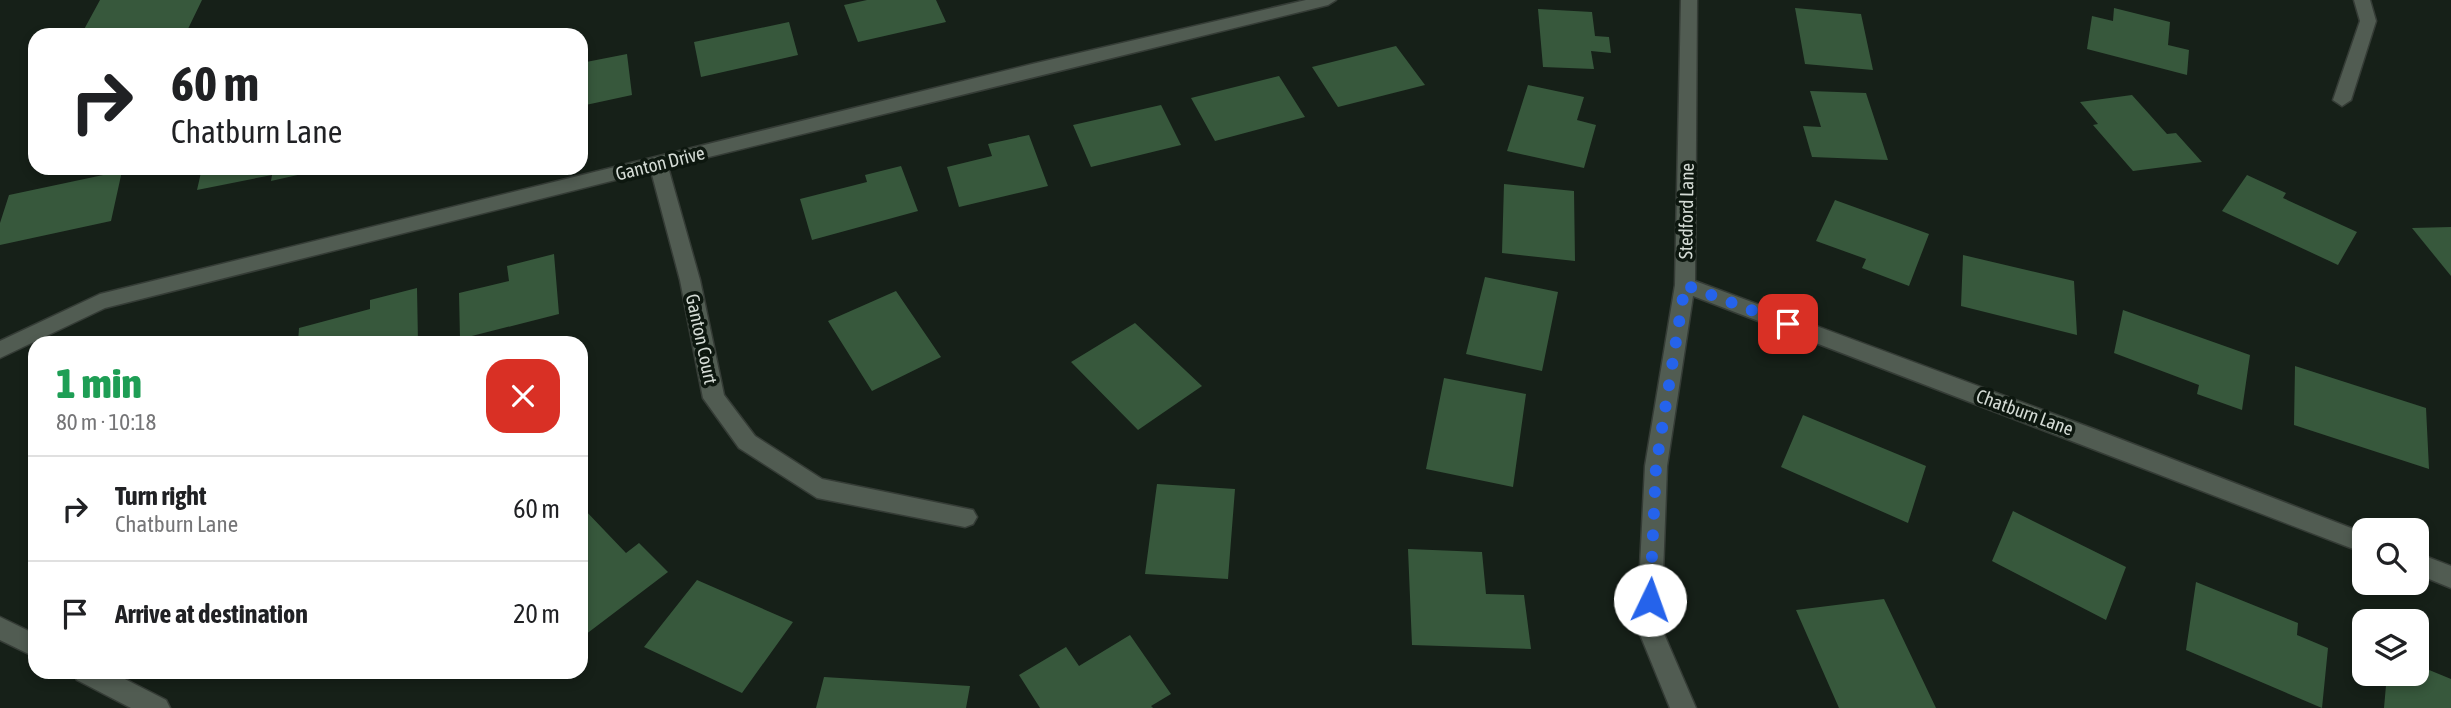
<!DOCTYPE html>
<html lang="en">
<head>
<meta charset="utf-8">
<style>
  body { margin:0; font-family:"Asap Condensed",sans-serif; background:#f2f2f2; color:#202124; height:100vh; display:flex; flex-direction:column; font-size:26px; white-space:nowrap }
  * { box-sizing:border-box; margin:0 }
  p { font-size:23px; color:#757577 }
  .icon { flex:none; width:38px; height:38px; fill:none; stroke:currentColor; stroke-width:2; stroke-linecap:round; stroke-linejoin:round }
  .map { position:relative; flex:1; overflow:hidden }
  .side { position:absolute; left:28px; top:336px; width:560px; height:343px; display:flex; flex-direction:column; background:#fff; border-radius:21px; box-shadow:0 4px 10px #0003 }
  .side>* { flex:none }
  .banner { position:absolute; left:28px; top:28px; width:560px; height:147px; border-radius:21px; box-shadow:0 4px 10px #0003; background:#fff; color:#202124; overflow:hidden }
  .tools { position:absolute; left:2352px; top:518px; display:grid; gap:14px }
  .tools a { display:grid; place-items:center; width:77px; height:77px; border-radius:14px; background:#fff; box-shadow:0 4px 10px #0003; font-size:35px }
  .pin { position:absolute; display:grid; place-items:center; width:60px; height:60px; color:#fff; margin:-30px; border-radius:14px; box-shadow:0 4px 10px #0006 }
  .me { position:absolute; width:77px; margin:-38px; rotate:3deg; stroke-linejoin:round; filter:drop-shadow(0 0 5px #0008) }
  .turn { display:flex; align-items:center; gap:24px; height:147px; padding:0 28px; font-size:32px }
  .turn .icon { width:91px; height:91px; stroke-width:2.5 }
  .turn b { display:block; font-size:49px; line-height:60px }
  .round { display:grid; place-items:center; flex:none; width:74px; height:74px; border-radius:21px; background:#f2f2f2 }
  .headline { display:flex; align-items:center; justify-content:space-between; height:119px; padding:0 28px }
  h1 { font-size:42px; font-weight:800; line-height:52px; color:#1e9e55 }
  ul { padding:0; list-style:none }
  li { display:flex; align-items:center; gap:21px; height:105px; padding:0 28px; border-top:2px solid #e0e0e0 }
  li div { flex:1 }
  li b { display:block; font-size:26px }
  li em { font-style:normal }
  .map>svg:first-child { display:block }
  .building { fill:#37583c }
  .lines { fill:none; stroke-linecap:round; stroke-linejoin:round }
  .street-casing { stroke:#353c36; stroke-width:3 }
  .secondary-casing { stroke:#353c36; stroke-width:3 }
  .street { fill:#515c52; fill-rule:evenodd }
  .secondary { fill:#515c52; fill-rule:evenodd }
  .route { stroke:#2563eb; stroke-width:12; stroke-dasharray:0 21.6 }
  .labels { text-anchor:middle; dominant-baseline:central; stroke-width:7; stroke-linejoin:round; paint-order:stroke }
  .street-label { font-size:19px; fill:#d4dbd5; stroke:#0d170f }
</style>
</head>
<body>
<div class="map">
<svg width="2451" height="708" viewBox="0 0 2451 708">
  <rect width="100%" height="100%" fill="#162018"/>
  <!-- building -->
  <path class="building" d="M100 0H202L186 33 140 35 144 28 81 35Z
    M867 0H936L946 22 858 42 844 5Z
    M1795 8 1861 14 1873 70 1805 64Z
    M2114 8 2170 22 2168 45 2189 50 2187 75 2087 49 2092 16 2113 21Z
    M1538 9 1592 12 1595 36 1609 37 1611 53 1591 51 1594 69 1543 67Z
    M789 22 798 55 701 77 694 42Z
    M1396 46 1425 85 1338 107 1312 67Z
    M627 54 632 95 581 106V63Z
    M1279 76 1305 117 1215 141 1191 98Z
    M1528 85 1584 97 1577 120 1596 125 1584 168 1507 151Z
    M1810 91 1866 93 1888 160 1812 157 1803 126 1821 127Z
    M2132 95 2167 134 2176 133 2202 162 2133 171 2093 125 2098 124 2080 102Z
    M1161 105 1181 145 1091 167 1073 125Z
    M1029 135 1048 186 959 207 947 167 992 156 988 144Z
    M901 166 918 211 812 240 800 199 867 182 865 175Z
    M202 168H312L311 172 271 181 272 175 197 190Z
    M122 171 111 221 0 245V223L9 195Z
    M2247 175 2286 193 2283 198 2357 232 2338 265 2222 211Z
    M1504 184 1574 191 1575 261 1502 253Z
    M1835 200 1929 234 1909 286 1862 268 1866 259 1816 241Z
    M2451 227V276L2412 228Z
    M554 254 559 314 460 339 459 293 509 281 507 266Z
    M1963 255 2074 281 2077 335 1961 306Z
    M1485 277 1558 292 1542 371 1466 354Z
    M417 288 418 343H298L299 328 370 309V300Z
    M896 291 941 357 872 391 828 321Z
    M2123 310 2250 355 2242 410 2197 394 2199 385 2114 353Z
    M1135 323 1202 386 1138 430 1071 362Z
    M2295 366 2426 408 2429 469 2294 425Z
    M1444 378 1526 394 1513 487 1426 469Z
    M1803 415 1926 466 1908 523 1781 467Z
    M1157 484 1235 489 1228 579 1145 574Z
    M583 508 626 553 639 543 668 572 581 638V509Z
    M2013 511 2126 567 2106 620 1992 561Z
    M1408 549 1482 552 1486 594 1524 595 1531 649 1412 645Z
    M697 580 793 622 742 693 644 647Z
    M2196 582 2298 623 2297 635 2328 648 2322 708 2186 650Z
    M1884 599 1936 708H1839L1796 610Z
    M1130 635 1171 694 1151 706 1153 708H1040L1019 675 1066 647 1079 666Z
    M2417 665 2451 679V708H2384L2387 674H2417Z
    M824 677 970 686 966 708H816Z"/>
  <g class="lines">
    <defs>
      <path id="street" d="M1306 0H1336L1328 5 668 167 700 280 724 395 755 436 822 479 973 510 977 517 973 524 965 527 817 498 739 448 703 398 680 280 651 171 105 308 0 358V341L100 294 1032 64Z
        M1681 0H1697L1695 281 2094 429 2364 533V553L1693 296 1667 466 1661 627 1696 708H1670L1637 627 1645 466 1675 285Z
        M2354 0H2370L2376 21 2351 100 2342 106 2333 100 2360 21Z
        M2417 553 2451 566V588L2417 574Z"/>
      <path id="secondary" d="M0 617 35 634V657L0 640Z
        M73 672H111L166 700 170 708H131L77 680Z"/>
    </defs>
    <!-- street casing -->
    <use href="#street" class="street-casing"/>
    <!-- secondary casing -->
    <use href="#secondary" class="secondary-casing"/>
    <!-- street -->
    <use href="#street" class="street"/>
    <!-- secondary -->
    <use href="#secondary" class="secondary"/>
  </g>
  <g class="lines">
    <!-- route -->
    <path class="route" d="M1650 600 1656 466 1685 285 1788 324"/>
  </g>
  <g class="labels">
    <!-- street labels -->
    <g class="street-label">
      <text transform="translate(660 163) rotate(-14)">Ganton Drive</text>
      <text transform="translate(1686 211) rotate(-89)">Stedford Lane</text>
      <text transform="translate(702 339) rotate(78)">Ganton Court</text>
      <text transform="translate(2025 412) rotate(20)">Chatburn Lane</text>
    </g>
  </g>
</svg>
<div class="tools">
<a><svg class="icon" aria-label="search" viewBox="0 0 24 24"><circle cx="10" cy="10" r="6"/><path d="M15 15l6 6"/></svg></a>
<a><svg class="icon" aria-label="layers" viewBox="0 0 24 24"><path d="M12 4l9 5-9 5-9-5zM3 14l9 5 9-5"/></svg></a>
</div>
<div class="pin" style="left:1788px;top:324px;background:#d93025"><svg class="icon" aria-label="arrive" viewBox="0 0 24 24"><path d="M6 21V4h12l-3 4 3 4H6"/></svg></div>
<svg class="me" style="left:1650px;top:600px" viewBox="-20 -20 40 40"><circle r="19" fill="#fff"/><path d="M0-13L10 11 0 6-10 11z" fill="#2563eb"/></svg>
<div class="banner">
<div class="turn"><svg class="icon" aria-label="right" viewBox="0 0 24 24"><path d="M7 20v-9h11M14 6l5 5-5 5"/></svg><div><b>60 m</b>Chatburn Lane</div></div>
</div>
<section class="side">
<div class="headline"><div><h1>1 min</h1><p>80 m · 10:18</p></div><a class="round" style="background:#d93025;color:#fff"><svg class="icon" aria-label="close" viewBox="0 0 24 24"><path d="M6 6l12 12M18 6L6 18"/></svg></a></div>
<ul>
<li><svg class="icon" aria-label="right" viewBox="0 0 24 24"><path d="M7 20v-9h11M14 6l5 5-5 5"/></svg><div><b>Turn right</b><p>Chatburn Lane</p></div><em>60 m</em></li>
<li><svg class="icon" aria-label="arrive" viewBox="0 0 24 24"><path d="M6 21V4h12l-3 4 3 4H6"/></svg><div><b>Arrive at destination</b></div><em>20 m</em></li>
</ul>
</section>
</div>
</body>
</html>
